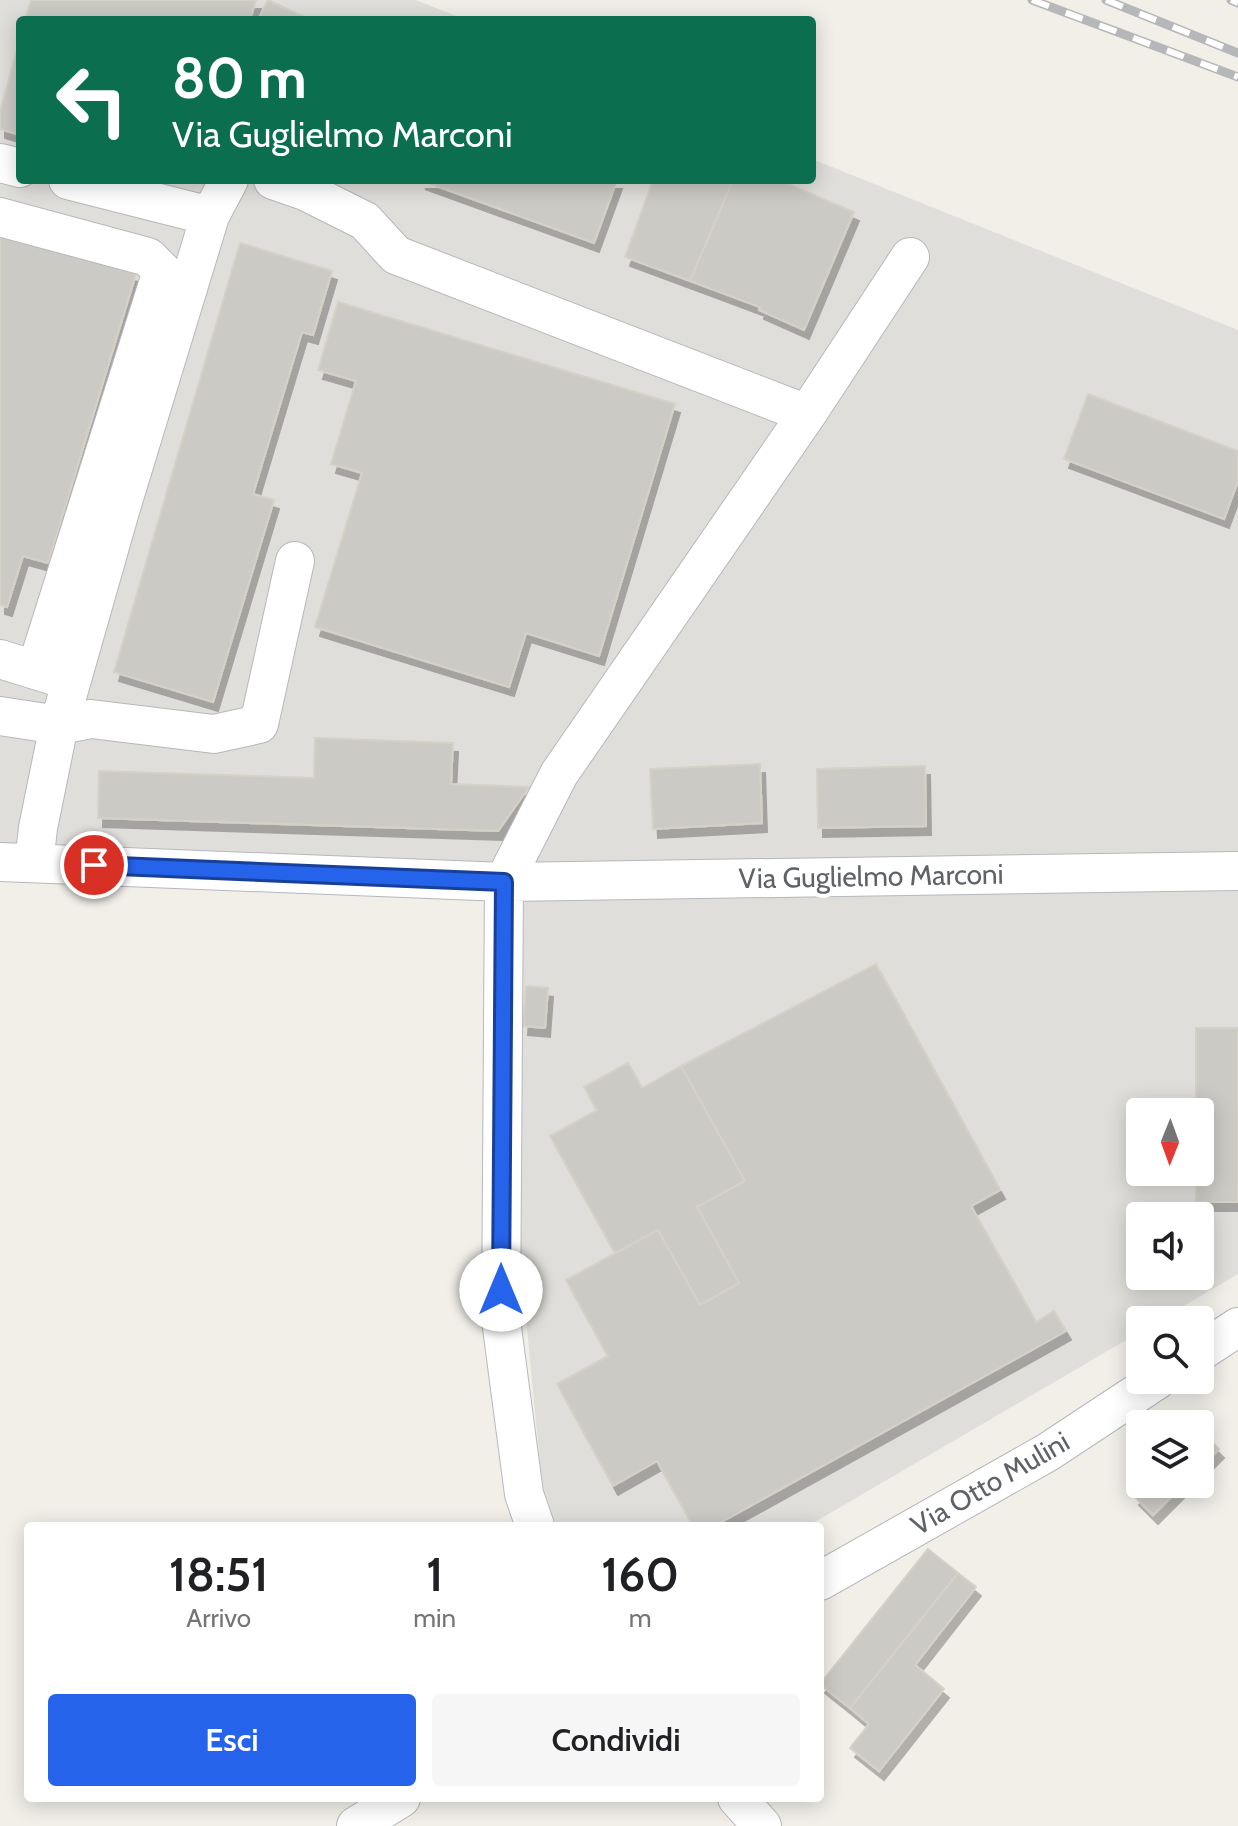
<!DOCTYPE html>
<html lang="it">
<head>
<meta charset="utf-8">
<style>
  body { margin:0; font-family:Cabin,sans-serif; background:#f6f6f6; color:#202124; height:100vh; display:flex; flex-direction:column; font-size:30px; white-space:nowrap }
  * { box-sizing:border-box; margin:0 }
  p { font-size:26px; color:#757577 }
  .icon { flex:none; width:44px; height:44px; fill:none; stroke:currentColor; stroke-width:2; stroke-linecap:round; stroke-linejoin:round }
  .map { position:relative; flex:1; overflow:hidden }
  .sheet { position:absolute; left:24px; top:1522px; width:800px; height:280px; display:flex; flex-direction:column; background:#fff; border-radius:8px; box-shadow:0 4px 20px #0003 }
  .sheet>* { flex:none }
  .banner { position:absolute; left:16px; top:16px; width:800px; height:168px; border-radius:8px; box-shadow:0 4px 20px #0003; background:#0b6e4f; color:#fff; overflow:hidden }
  .needle { width:52px; rotate:181deg }
  .tools { position:absolute; left:1126px; top:1098px; display:grid; gap:16px }
  .tools a { display:grid; place-items:center; width:88px; height:88px; border-radius:8px; background:#fff; box-shadow:0 4px 20px #0003; font-size:40px }
  .pin { position:absolute; display:grid; place-items:center; width:68px; height:68px; color:#fff; margin:-34px; border:4px solid #fff; border-radius:50%; box-shadow:0 2px 8px #0007 }
  .me { position:absolute; width:88px; margin:-44px; rotate:0deg; stroke-linejoin:round; filter:drop-shadow(0 0 6px #0008) }
  .turn { display:flex; align-items:center; gap:28px; height:168px; padding:0 24px; font-size:36px }
  .turn .icon { width:104px; height:104px; stroke-width:2.5 }
  .turn b { display:block; font-size:56px; line-height:68px }
  .eta { display:flex; justify-content:space-evenly; align-items:center; height:136px; text-align:center }
  .eta b { font-size:48px; font-weight:600; line-height:56px }
  .action { display:flex; gap:16px; margin-top:auto; padding:16px 24px }
  .action a { flex:1; height:92px; border-radius:8px; background:#2563eb; color:#fff; font-size:32px; font-weight:600; line-height:92px; text-align:center }
  .action a+a { background:#f6f6f6; color:#202124 }
  .map>svg:first-child { display:block }
  .industrial { fill:#e0deda; fill-rule:evenodd }
  .building { fill:#cccac5; stroke:#d6d1c6; stroke-width:2; filter:url(#shadow) }
  .lines { fill:none; stroke-linecap:round; stroke-linejoin:round }
  .minor-casing { stroke:#b5b8bc; stroke-width:40 }
  .minor { stroke:#fff; stroke-width:38 }
  .rail-casing { stroke:#b6b7b8; stroke-width:9 }
  .rail { stroke:#fff; stroke-width:6; stroke-dasharray:18; stroke-linecap:butt }
  .route-casing { stroke:#184099; stroke-width:20 }
  .route { stroke:#2563eb; stroke-width:14 }
  .labels { text-anchor:middle; dominant-baseline:central; stroke-width:8; stroke-linejoin:round; paint-order:stroke }
  .street-label { font-size:28px; fill:#5f6368; stroke:#fff }
</style>
</head>
<body>
<div class="map">
<svg width="1238" height="1826" viewBox="0 0 1238 1826">
  <defs>
    <filter id="shadow"><feDropShadow dx="5" dy="9" stdDeviation="0" flood-color="#0004"/></filter>
  </defs>
  <rect width="100%" height="100%" fill="#f1efe8"/>
  <!-- industrial -->
  <path class="industrial" d="M0 0H416L466 20H20V180H812V159L1238 330V1274L1160 1320H1140V1332L808 1526H546L485 891 0 856ZM1140 1112H1200V1172H1140ZM1140 1216H1200V1276H1140Z"/>
  <!-- building -->
  <path class="building" d="M31 0H256L250 20H25Z
    M268 0 309 19V20H258Z
    M20 39V135L0 129V111Z
    M420 180H617L594 243Z
    M653 180H733L690 281 625 257Z
    M733 180H779L854 212 804 330 759 310 760 307 690 281Z
    M0 232 136 274 48 563 23 556 7 607 0 605Z
    M240 243 332 271 313 335 302 332 253 494 274 500 213 702 114 672Z
    M338 302 675 404 599 656 526 633 509 687 315 627 362 473 331 464 356 381 318 370Z
    M1088 394 1238 451V481L1224 519 1064 459Z
    M315 738 453 743 451 784 529 787 498 831 98 818 99 771 314 778Z
    M760 764 762 823 653 829 650 769Z
    M925 766 926 826 818 828 817 769Z
    M876 964 1000 1190 971 1206 1036 1322 1054 1311 1066 1331 714 1526H693L657 1461 613 1486 557 1384 608 1356 566 1280 658 1230 700 1305 739 1283 697 1207 745 1181 681 1066Z
    M526 986 548 988 545 1028 523 1026Z
    M1196 1028H1238V1202H1196V1172H1200V1112H1196Z
    M628 1063 642 1088 681 1066 745 1181 697 1207 739 1283 700 1305 658 1230 615 1253 550 1136 597 1110 584 1087Z
    M1200 1430 1219 1449 1200 1468Z
    M1146 1484H1184L1153 1515 1134 1496Z
    M928 1549 958 1573 850 1708 820 1684Z
    M958 1573 976 1587 915 1665 944 1689 879 1771 850 1748 869 1724 850 1708Z"/>
  <g class="lines">
    <defs>
      <path id="minor" d="M0 163 20 168
        M68 180 210 216
        M273 180 305 191 365 221 396 255 807 414 559 774 504 882 501 1320 524 1494 535 1526
        M0 217 148 257 162 271 36 670
        M807 414 910 257
        M0 659 61 678
        M0 716 59 725 120 511 210 216 229 180
        M0 862 504 882 1238 871
        M34 863 38 828 59 725 91 719 214 734 259 724 295 561
        M1200 1352 1238 1327
        M820 1581 1048 1452 1157 1380
        M737 1798 762 1826
        M356 1826 401 1798"/>
    </defs>
    <!-- minor casing -->
    <use href="#minor" class="minor-casing"/>
    <!-- minor -->
    <use href="#minor" class="minor"/>
    <defs>
      <path id="rail" d="M1032 0 1238 77
        M1106 0 1238 53
        M1231 0 1238 3"/>
    </defs>
    <!-- rail casing -->
    <use href="#rail" class="rail-casing"/>
    <!-- rail -->
    <use href="#rail" class="rail"/>
  </g>
  <g class="lines">
    <defs>
      <path id="route" d="M94 865 504 882 501 1290"/>
    </defs>
    <!-- route casing -->
    <use href="#route" class="route-casing"/>
    <!-- route -->
    <use href="#route" class="route"/>
  </g>
  <g class="labels">
    <!-- street labels -->
    <g class="street-label">
      <text transform="translate(871 876) rotate(-1)">Via Guglielmo Marconi</text>
      <text transform="translate(990 1483) rotate(-30)">Via Otto Mulini</text>
    </g>
  </g>
</svg>
<div class="tools">
<a><svg class="needle" viewBox="-14 -14 28 28"><path d="M0-13l5 13h-10z" fill="#e53935"/><path d="M0 13l5-13h-10z" fill="#757577"/></svg></a>
<a><svg class="icon" aria-label="sound" viewBox="0 0 24 24"><path d="M4 9h4l5-4v14l-5-4H4zM17 9q2 3 0 6"/></svg></a>
<a><svg class="icon" aria-label="search" viewBox="0 0 24 24"><circle cx="10" cy="10" r="6"/><path d="M15 15l6 6"/></svg></a>
<a><svg class="icon" aria-label="layers" viewBox="0 0 24 24"><path d="M12 4l9 5-9 5-9-5zM3 14l9 5 9-5"/></svg></a>
</div>
<div class="pin" style="left:94px;top:865px;background:#d93025"><svg class="icon" aria-label="arrive" viewBox="0 0 24 24"><path d="M6 21V4h12l-3 4 3 4H6"/></svg></div>
<svg class="me" style="left:501px;top:1290px" viewBox="-20 -20 40 40"><circle r="19" fill="#fff"/><path d="M0-13L10 11 0 6-10 11z" fill="#2563eb"/></svg>
<div class="banner">
<div class="turn"><svg class="icon" aria-label="left" viewBox="0 0 24 24"><path d="M17 20v-9H6M10 6l-5 5 5 5"/></svg><div><b>80 m</b>Via Guglielmo Marconi</div></div>
</div>
<section class="sheet">
<div class="eta">
<div><b>18:51</b><p>Arrivo</p></div>
<div><b>1</b><p>min</p></div>
<div><b>160</b><p>m</p></div>
</div>
<div class="action"><a>Esci</a><a>Condividi</a></div>
</section>
</div>
</body>
</html>
